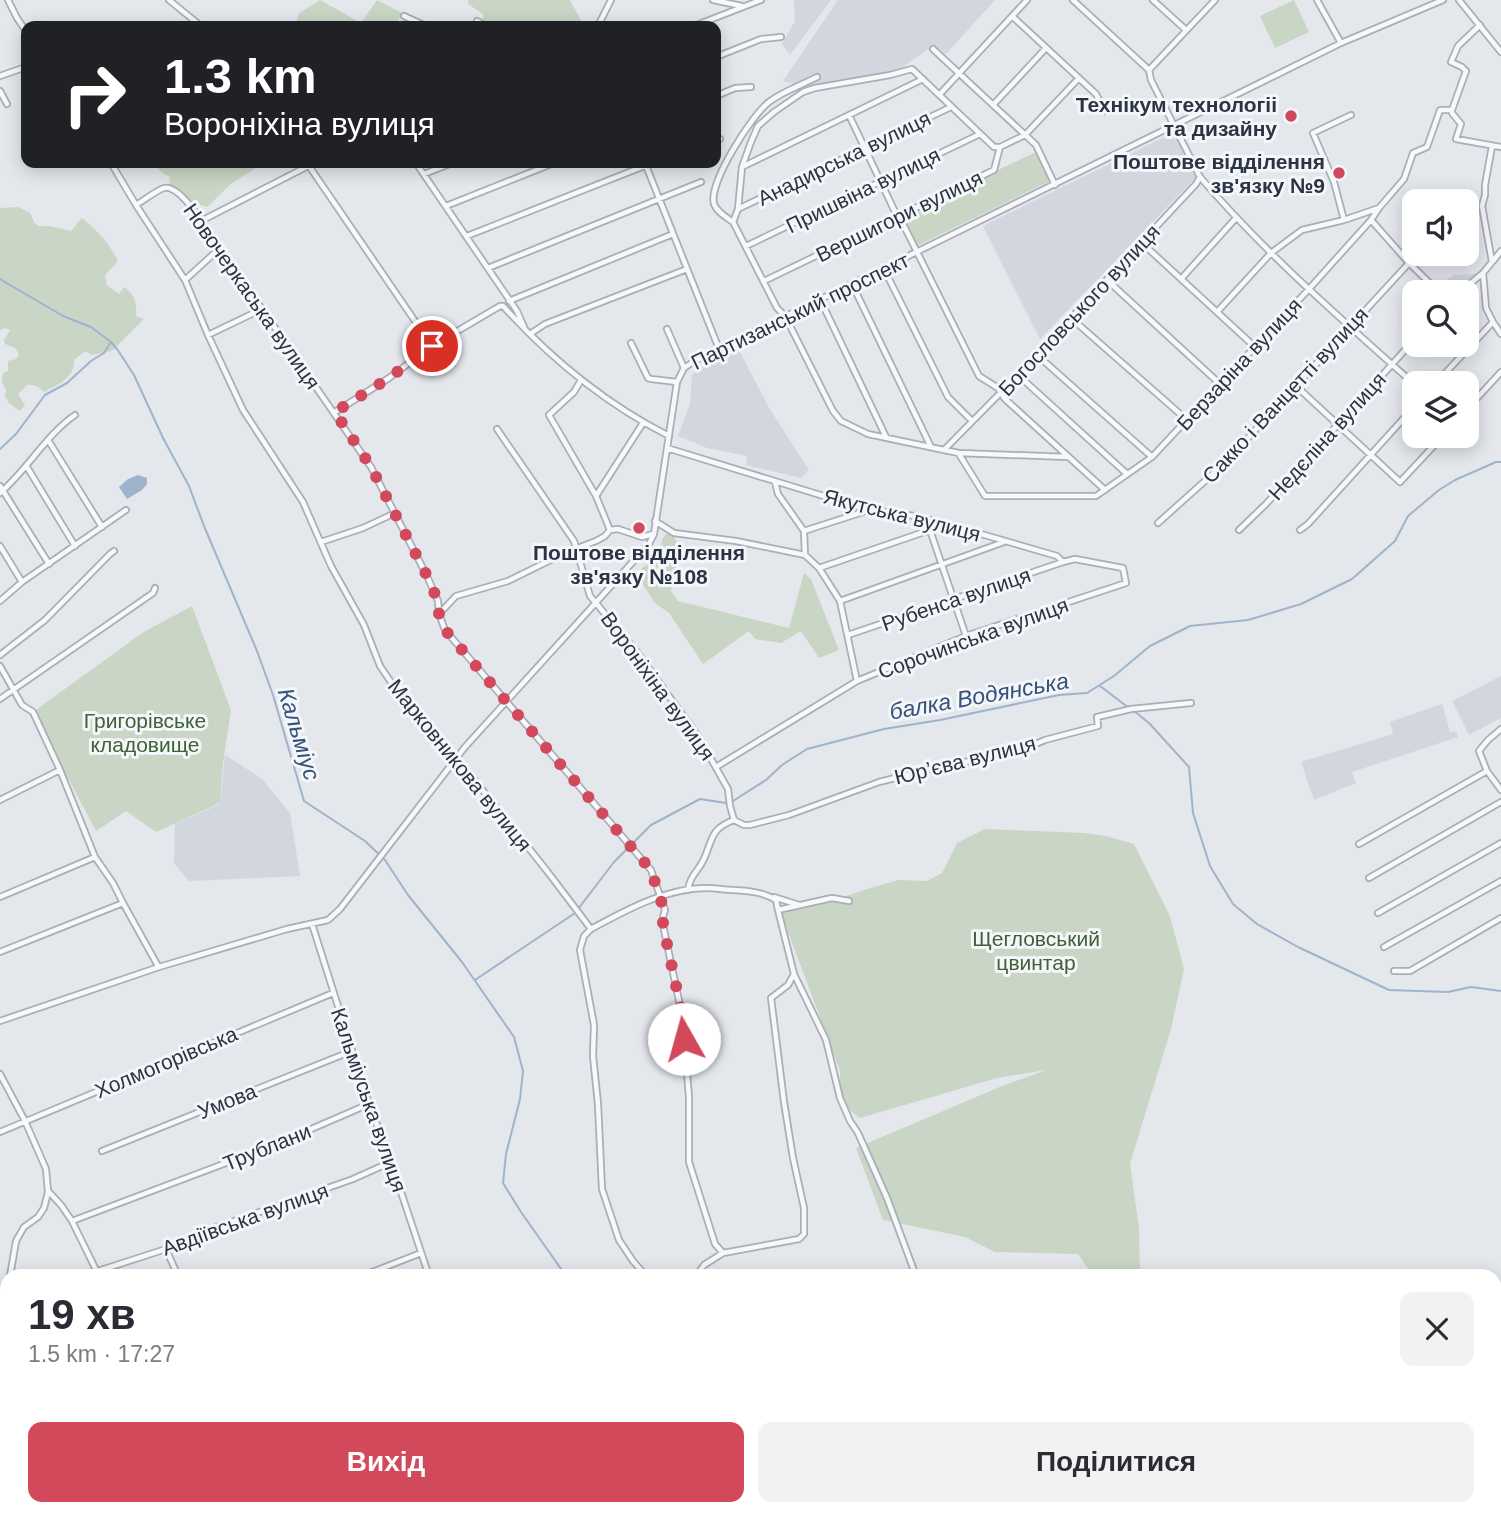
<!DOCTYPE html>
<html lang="uk">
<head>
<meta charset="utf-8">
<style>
  body { margin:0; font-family:Arial,sans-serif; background:#f2f2f3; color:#2b2b33; height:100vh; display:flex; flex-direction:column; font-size:26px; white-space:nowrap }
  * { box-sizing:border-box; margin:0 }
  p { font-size:23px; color:#7c7c81 }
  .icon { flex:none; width:38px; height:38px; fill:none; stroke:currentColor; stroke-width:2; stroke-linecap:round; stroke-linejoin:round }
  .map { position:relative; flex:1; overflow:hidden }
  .side { position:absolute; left:0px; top:1269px; width:1502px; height:247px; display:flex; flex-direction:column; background:#fff; border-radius:21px 21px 0 0; box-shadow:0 4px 18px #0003 }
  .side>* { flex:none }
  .guide { position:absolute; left:21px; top:21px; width:700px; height:147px; border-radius:14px; box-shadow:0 4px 18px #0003; background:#202124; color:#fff; overflow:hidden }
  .controls { position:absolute; left:1402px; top:189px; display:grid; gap:14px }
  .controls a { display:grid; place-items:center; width:77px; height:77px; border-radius:14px; background:#fff; box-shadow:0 4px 18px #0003; font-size:35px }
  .pin { position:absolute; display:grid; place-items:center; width:60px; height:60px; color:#fff; margin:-30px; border:4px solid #fff; border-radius:50%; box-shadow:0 2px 7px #0007 }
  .me { position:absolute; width:77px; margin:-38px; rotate:353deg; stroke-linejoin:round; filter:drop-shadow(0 0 5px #0008) }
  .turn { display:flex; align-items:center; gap:24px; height:147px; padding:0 28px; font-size:32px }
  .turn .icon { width:91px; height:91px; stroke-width:2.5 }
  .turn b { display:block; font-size:49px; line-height:60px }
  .round { display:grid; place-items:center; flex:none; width:74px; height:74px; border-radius:14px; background:#f2f2f3 }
  .head { display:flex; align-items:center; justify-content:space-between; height:119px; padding:0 28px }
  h1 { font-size:42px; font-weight:600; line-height:52px }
  .primary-button { display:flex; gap:14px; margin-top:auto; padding:14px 28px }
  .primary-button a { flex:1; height:80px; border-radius:14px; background:#d1495b; color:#fff; font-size:28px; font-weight:600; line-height:80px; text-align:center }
  .primary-button a+a { background:#f2f2f3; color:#2b2b33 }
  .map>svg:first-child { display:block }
  .built { fill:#d2d6de }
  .green { fill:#c9d6c5 }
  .water { fill:#9fb4cc }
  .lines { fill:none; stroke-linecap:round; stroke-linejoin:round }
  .stream { stroke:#9fb4cc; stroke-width:2 }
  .minor-casing { stroke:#a9aeb7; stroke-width:8 }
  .minor { stroke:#f7f8fa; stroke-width:4.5 }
  .route { stroke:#d1495b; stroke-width:12; stroke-dasharray:0 21.6 }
  .poi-dot { fill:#d1495b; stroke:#f4f6f9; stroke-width:2.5 }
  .labels { text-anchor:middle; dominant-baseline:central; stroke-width:6; stroke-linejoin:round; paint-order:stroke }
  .poi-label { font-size:21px; font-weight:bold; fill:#2b3445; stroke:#f4f6f9; text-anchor:end }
  .street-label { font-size:21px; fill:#2b3445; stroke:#f4f6f9 }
  .park-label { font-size:21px; fill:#3f6138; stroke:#f4f6f9 }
  .water-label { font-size:23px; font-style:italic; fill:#34527a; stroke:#f4f6f9 }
</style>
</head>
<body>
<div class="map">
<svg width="1501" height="1514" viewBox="0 0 1501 1514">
  <rect width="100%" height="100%" fill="#e4e7ec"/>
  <!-- built -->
  <path class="built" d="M794 0H831L790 55 782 44 795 21Z
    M838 0H995L946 54 934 45 900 69 807 87 783 81Z
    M1175 132 1196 177 1040 339 983 226Z
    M1475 274V278L1458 292H1447L1440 284 1454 275Z
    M739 350 769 408 809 470 801 478 746 465 747 456 707 448 678 436 690 404 692 375 697 370Z
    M1501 676V718L1469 735 1452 701Z
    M1442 704 1450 732H1457L1458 737 1352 772 1356 783 1314 800 1301 762 1393 734 1390 722Z
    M225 755 262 779 290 813 300 876 189 881 174 863 175 824 220 804Z"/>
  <!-- green -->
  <path class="green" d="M320 0 361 23 377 0 402 13 397 22 400 26H295L299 13Z
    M468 0H570L584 26H487L483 23V14L468 4Z
    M1294 0 1309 32 1275 48 1260 16Z
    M1036 152 1050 181 917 246 902 216Z
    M144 163H264L232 183 207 207 191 202 169 184 170 177 161 172 156 165 150 166Z
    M18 207 30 213 34 222 38 226H50L71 231 82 218C98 231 109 243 118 261L105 275 107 285 119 294 124 287C135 294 137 304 136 316L144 319 112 351 92 355 85 351 74 360C75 378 57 385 44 392 39 387 35 384 27 385L18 394 25 405 20 411 10 404 5 397 6 390 2 382 3 373 8 371V361L16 359 19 354 15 348 5 344 4 340 10 330 5 328 0 330V208Z
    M666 534H671L682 547 671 591 678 601 789 628 804 573 811 579 839 650 819 658 801 631 781 643 755 639 749 631 703 664 669 613 655 603 638 577 642 568 661 554 662 540Z
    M192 606 231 710 223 763 220 803 156 832 126 811 96 831 33 712 142 633Z
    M985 829 1084 833 1106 836 1134 844 1170 916 1184 969 1171 1029 1130 1164 1139 1228 1140 1276H1093L1078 1254 995 1252 965 1237 883 1220 856 1148 1002 1086 1046 1070 997 1078 860 1118 849 1110 840 1087V1071L781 913 820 905 864 890 898 880 927 881 942 873 957 843Z
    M1038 1509H1300L1296 1514H1039Z"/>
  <!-- water -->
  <path class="water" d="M138 475 147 478V484L142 490 127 499 119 487 128 479Z"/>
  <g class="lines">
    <!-- stream -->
    <path class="stream" d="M0 279 63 316 91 327 111 342 117 349 134 375 163 438 189 486 204 526 257 651 273 695 304 801 365 841 385 860 408 895 462 962 514 1037 523 1071 520 1099 506 1154 503 1183 521 1212 566 1276
      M0 449 16 434 45 395 67 383 91 361 104 353 111 342
      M1100 686 1129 708
      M1134 711 1149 723 1189 767 1193 813 1210 866 1233 904 1257 924 1298 947 1389 990 1448 992 1471 987 1501 991
      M475 980 575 913 614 862 651 825 700 799 726 803 733 801 766 780 782 765 807 749 884 729 940 720 1059 695 1087 693 1114 676 1150 646 1190 626 1248 620 1301 604 1352 579 1395 541 1408 516 1439 490 1455 480 1496 462H1501
      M801 1508 805 1514"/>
    <defs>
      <path id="minor" d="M8 0 17 18 26 31
        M169 0 201 26
        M713 0 742 6
        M1073 0 1149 70
        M1153 0 1186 30
        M1317 0 1341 43
        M1459 0 1501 52
        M404 16 426 26
        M1012 16 1096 94 1105 111
        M477 21 487 26
        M598 26 611 0
        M694 26 761 0
        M933 49 1036 145 1055 185
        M716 57 761 39 781 37
        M0 76 26 67
        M0 91 7 104
        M940 94 1027 0
        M716 96 735 88 751 87
        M993 105 1046 48
        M1452 110V113L1461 124 1456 139 1501 147
        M849 115 896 214 899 216 979 376 998 388 1005 399 1105 490
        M716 138 720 139
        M1000 147H994L912 69 890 75 815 88 803 92 774 112 758 126 751 142 742 167 738 209 733 222 777 308 785 316 833 411 841 421 868 434 944 450 959 453 1068 457
        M111 163 136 205 185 280 208 335 243 410 303 502 331 566 364 625 380 666 397 691 457 758 547 871 591 929 584 936 580 950 594 1025 593 1056 598 1104 602 1189 619 1240 633 1261 646 1276
        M416 163 517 311 524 327
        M645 163 719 349
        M309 166 432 346
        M742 167 923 79
        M424 174 452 163
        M1200 177C1264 252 1340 318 1414 384
        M136 205C143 201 157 190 164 188 183 183 217 246 227 260L231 264 371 467 427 576 438 601 439 614 445 630 651 870 665 910 663 917V925L682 1015 689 1097V1162L715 1244 723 1253
        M446 206 554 163
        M738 209 951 107
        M1344 220 1334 182 1313 133 1351 115
        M1371 220 1409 263 1439 292
        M201 221 314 163
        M733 222C726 217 717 212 714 204 708 183 752 115 769 102 783 91 802 85 817 77
        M467 236 652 163
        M1142 243 1255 347
        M746 246 980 134
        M1493 261 1501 251
        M488 268 701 182
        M884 269 948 397 972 421
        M1181 279 1236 218
        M185 280 220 248
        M1107 280 1220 384
        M764 281 994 170 1000 147 1025 135 1079 78
        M852 284 931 447
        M1460 292 1483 273 1492 262 1482 206 1485 195V185L1492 146
        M820 299 886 437
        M509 301 673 234
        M1217 312 1271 253 1302 230 1344 220 1379 208
        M1071 318 1187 420
        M1493 322 1501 334
        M667 329 684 368
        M530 334 545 324 687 269
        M208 335 262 309
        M631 343 648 378 651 379 677 382
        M1037 355 1152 457
        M1018 375 1127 474
        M581 380 574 392 549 415 596 496 610 530
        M1436 383 1493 322 1486 308 1483 273
        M1296 386 1400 482 1443 436
        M1466 410 1501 372
        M335 412 389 378 432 346 500 306H503C550 358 606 404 669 436
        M497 429 574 541 590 596 637 652 698 736 728 789 730 806 734 820C710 829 713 839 704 859 698 872 690 875 688 890
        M48 440 102 527
        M667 448 869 510 915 516 950 525 1057 556 1063 562 1075 559 1123 568 1126 583 966 636 857 681 716 767
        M944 450 1018 375 1196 184 1200 177 1151 80 1149 70 1215 0
        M959 454 985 496H1096L1152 457 1309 289 1371 220 1379 208 1404 179 1413 153 1427 147 1440 110H1452L1466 71 1462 67 1451 62 1458 46 1480 25
        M27 467 75 546
        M775 482 778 494 804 531 805 555
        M0 486 49 564
        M0 493C27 470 47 434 75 415
        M596 496 643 423
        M931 520 930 530 966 636
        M655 521 674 533 736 541 805 555 819 568 840 601 857 681
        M1158 523 1225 463 1409 263
        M1239 530 1266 504 1414 340
        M1300 530 1308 524 1414 407
        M804 531 869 510
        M321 542 363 528 395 513
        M0 546 22 582
        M819 568 930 530
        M0 601 22 582 126 510
        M840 601 1004 542
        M439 614 456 596 508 581 567 552 596 541 605 536 610 530 618 529 642 537 653 534
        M848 635 1063 562
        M0 655 45 620 110 554 114 551
        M0 666 22 705 33 712 60 770 95 857 113 883 123 903 158 966
        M0 699 153 593 155 588
        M1501 729 1488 740 1479 751 1487 771 1501 790
        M0 800 60 770
        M734 820 744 825H750L789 815 879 782 939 767 1017 752 1045 740 1098 726 1097 717 1131 709 1191 703
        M1359 844 1487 771
        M1369 878 1501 802
        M0 897 95 857
        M774 897 799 905
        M778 910 794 974 826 1040 840 1098 850 1121 858 1133 887 1198 916 1276
        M1378 913 1501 843
        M312 924 369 1104 391 1162 429 1276
        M591 929C626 910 666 888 707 888 716 888 725 890 734 890 749 891 763 892 776 900L778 910 832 898 849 901
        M1384 947 1501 881
        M0 952 123 903
        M1394 971H1410L1501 918
        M0 1021 159 967 287 929 328 920 340 909 465 747 649 544 654 534 677 382 684 368 693 362 1341 43 1443 0
        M0 1074 25 1121 46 1169 48 1192 44 1208 38 1217 24 1227 16 1241 10 1276
        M0 1132 333 993
        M102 1151 352 1051
        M49 1192 61 1205 72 1221 99 1276
        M72 1221 279 1143 369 1104
        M166 1249 178 1276
        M98 1271 166 1249 214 1228 353 1179 391 1162
        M362 1276 421 1253
        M696 1276 704 1265 723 1253 799 1239 804 1234V1208L793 1158 784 1102 771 998 788 985 794 974
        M0 1335 7 1332
        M0 1395 7 1402
        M0 1454 7 1461
        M212 1508 214 1514
        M285 1508 288 1514
        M419 1508 422 1514
        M522 1508 525 1514
        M645 1508 648 1514
        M853 1508 857 1514
        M939 1508 947 1513
        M10 1514 14 1508
        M149 1514 152 1508
        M1192 1514 1190 1511 1192 1508"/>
    </defs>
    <!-- minor casing -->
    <use href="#minor" class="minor-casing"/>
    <!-- minor -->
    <use href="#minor" class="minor"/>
  </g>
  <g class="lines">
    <!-- route -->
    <path class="route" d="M432 346 389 378 335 412 371 467 427 576 438 601 439 614 445 630 651 870 664 910 663 917V925L682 1014 684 1039"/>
  </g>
  <!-- markers -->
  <g class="poi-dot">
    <circle cx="1291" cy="116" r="7"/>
    <circle cx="1339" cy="173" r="7"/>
    <circle cx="639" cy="528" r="7"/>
  </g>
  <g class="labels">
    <!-- poi labels -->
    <g class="poi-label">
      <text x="1277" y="104">Технікум технологіі<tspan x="1277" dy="24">та дизайну</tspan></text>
      <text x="1325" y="161">Поштове відділення<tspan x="1325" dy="24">зв'язку №9</tspan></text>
      <text x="639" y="552" text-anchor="middle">Поштове відділення<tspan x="639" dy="24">зв'язку №108</tspan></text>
    </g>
    <!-- street labels -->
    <g class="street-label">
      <text transform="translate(844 158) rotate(-26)">Анадирська вулиця</text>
      <text transform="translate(863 190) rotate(-26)">Пришвіна вулиця</text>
      <text transform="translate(899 216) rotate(-26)">Вершигори вулиця</text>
      <text transform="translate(252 296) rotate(55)">Новочеркаська вулиця</text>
      <text transform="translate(1079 310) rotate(-47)">Богословського вулиця</text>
      <text transform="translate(800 311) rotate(-26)">Партизанський проспект</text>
      <text transform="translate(1239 364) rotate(-47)">Берзаріна вулиця</text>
      <text transform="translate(1285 395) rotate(-47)">Сакко і Ванцетті вулиця</text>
      <text transform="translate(1327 436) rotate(-48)">Недєліна вулиця</text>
      <text transform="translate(902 515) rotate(14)">Якутська вулиця</text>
      <text transform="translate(956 599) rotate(-19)">Рубенса вулиця</text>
      <text transform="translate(973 638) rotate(-20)">Сорочинська вулиця</text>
      <text transform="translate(658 686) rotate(54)">Вороніхіна вулиця</text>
      <text transform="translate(965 760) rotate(-14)">Юр’єва вулиця</text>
      <text transform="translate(460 765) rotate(51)">Марковникова вулиця</text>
      <text transform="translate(166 1062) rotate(-23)">Холмогорівська</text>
      <text transform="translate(369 1100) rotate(71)">Кальміуська вулиця</text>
      <text transform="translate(227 1101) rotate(-22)">Умова</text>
      <text transform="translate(267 1147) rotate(-22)">Трублани</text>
      <text transform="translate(245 1219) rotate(-20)">Авдіївська вулиця</text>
    </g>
    <!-- park labels -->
    <g class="park-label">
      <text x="145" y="720">Григорівське<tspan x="145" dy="24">кладовище</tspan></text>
      <text x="1036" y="938">Щегловський<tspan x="1036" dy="24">цвинтар</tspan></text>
    </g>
    <!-- water labels -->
    <g class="water-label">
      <text transform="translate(979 696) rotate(-10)">балка Водянська</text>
      <text transform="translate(299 734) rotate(73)">Кальміус</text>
    </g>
  </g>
</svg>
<div class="controls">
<a><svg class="icon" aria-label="sound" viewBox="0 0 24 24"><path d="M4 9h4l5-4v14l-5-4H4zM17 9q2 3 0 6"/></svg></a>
<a><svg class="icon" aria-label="search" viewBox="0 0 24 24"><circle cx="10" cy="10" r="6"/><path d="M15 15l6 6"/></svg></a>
<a><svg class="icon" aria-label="layers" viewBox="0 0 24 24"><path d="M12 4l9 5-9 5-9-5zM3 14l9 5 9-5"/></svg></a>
</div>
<div class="pin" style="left:432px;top:346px;background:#d93025"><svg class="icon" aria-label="arrive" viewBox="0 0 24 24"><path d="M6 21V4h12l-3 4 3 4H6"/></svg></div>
<svg class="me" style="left:684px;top:1039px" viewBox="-20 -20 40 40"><circle r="19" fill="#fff"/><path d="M0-13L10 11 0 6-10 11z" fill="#d1495b"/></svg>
<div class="guide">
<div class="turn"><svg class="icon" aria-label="right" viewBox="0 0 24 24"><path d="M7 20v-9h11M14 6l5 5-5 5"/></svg><div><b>1.3 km</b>Вороніхіна вулиця</div></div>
</div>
<section class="side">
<div class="head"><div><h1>19 хв</h1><p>1.5 km · 17:27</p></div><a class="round"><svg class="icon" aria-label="close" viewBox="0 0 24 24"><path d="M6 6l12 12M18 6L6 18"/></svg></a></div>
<div class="primary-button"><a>Вихід</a><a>Поділитися</a></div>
</section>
</div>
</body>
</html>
